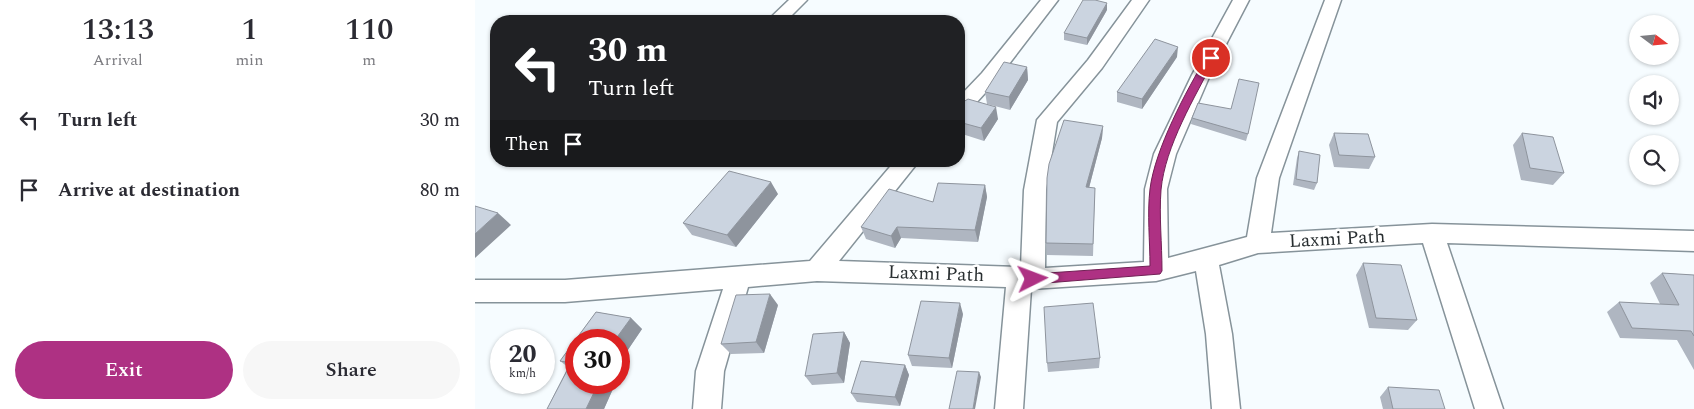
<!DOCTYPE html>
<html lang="en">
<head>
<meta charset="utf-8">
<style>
  body { margin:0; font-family:Spectral,serif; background:#f7f7f7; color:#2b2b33; height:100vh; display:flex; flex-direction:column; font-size:19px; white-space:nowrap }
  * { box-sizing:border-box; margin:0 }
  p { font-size:16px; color:#7c7c81 }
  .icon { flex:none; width:28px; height:28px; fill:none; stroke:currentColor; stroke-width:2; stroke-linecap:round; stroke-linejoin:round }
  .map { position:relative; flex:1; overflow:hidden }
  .details { display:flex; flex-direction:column; background:#fff; width:475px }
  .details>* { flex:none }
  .guide { position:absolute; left:15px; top:15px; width:475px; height:152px; border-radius:20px; box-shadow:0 1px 4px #0004; background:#202124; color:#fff; overflow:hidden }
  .needle { width:32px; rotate:106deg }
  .fabs { position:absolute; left:1154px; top:15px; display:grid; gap:10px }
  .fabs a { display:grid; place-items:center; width:50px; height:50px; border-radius:50%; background:#fff; box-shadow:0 1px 4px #0004; font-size:25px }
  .speed { position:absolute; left:15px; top:329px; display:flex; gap:10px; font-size:25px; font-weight:700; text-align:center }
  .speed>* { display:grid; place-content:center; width:65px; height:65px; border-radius:50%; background:#fff; box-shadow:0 1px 4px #0004; line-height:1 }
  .speed small { font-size:12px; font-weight:400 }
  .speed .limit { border:8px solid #d22; background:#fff; color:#111 }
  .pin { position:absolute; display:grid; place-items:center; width:42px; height:42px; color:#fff; margin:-21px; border:2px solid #fff; border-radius:50%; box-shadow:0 1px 5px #0007 }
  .me { position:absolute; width:55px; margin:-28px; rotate:87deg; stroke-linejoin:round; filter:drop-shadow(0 0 4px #0008) }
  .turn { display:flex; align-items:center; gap:18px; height:105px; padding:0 15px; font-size:22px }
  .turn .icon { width:65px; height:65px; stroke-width:2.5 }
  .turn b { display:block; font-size:35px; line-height:42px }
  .then { display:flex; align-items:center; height:48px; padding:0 15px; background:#0003; gap:10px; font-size:19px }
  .eta { display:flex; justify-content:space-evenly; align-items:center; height:85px; text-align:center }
  .eta b { font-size:30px; font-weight:600; line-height:35px }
  .button { display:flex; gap:10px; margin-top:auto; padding:10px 15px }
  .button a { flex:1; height:58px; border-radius:30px; background:#ae3183; color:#fff; font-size:20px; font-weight:600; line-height:58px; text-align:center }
  .button a+a { background:#f7f7f7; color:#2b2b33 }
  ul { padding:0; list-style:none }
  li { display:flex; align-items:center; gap:15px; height:70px; padding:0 15px }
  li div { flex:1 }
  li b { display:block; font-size:19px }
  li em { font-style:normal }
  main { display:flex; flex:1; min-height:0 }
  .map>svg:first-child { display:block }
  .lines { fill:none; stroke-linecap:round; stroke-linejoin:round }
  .minor-casing { stroke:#86939a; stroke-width:3 }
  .minor { fill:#fff; fill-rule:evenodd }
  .wall { fill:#afb6c1 }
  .shaded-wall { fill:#8e949d }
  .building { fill:#cbd4e0; stroke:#8e949d }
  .route { fill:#ae3183; stroke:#712055 }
  .labels { text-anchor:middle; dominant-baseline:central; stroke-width:5; stroke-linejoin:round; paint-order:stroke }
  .street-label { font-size:19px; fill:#282e30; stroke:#fff }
</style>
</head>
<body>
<main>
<section class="details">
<div class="eta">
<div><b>13:13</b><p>Arrival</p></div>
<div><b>1</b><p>min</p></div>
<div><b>110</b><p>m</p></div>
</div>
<ul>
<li><svg class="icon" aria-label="left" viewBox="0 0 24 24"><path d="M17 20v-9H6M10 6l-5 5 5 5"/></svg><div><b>Turn left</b></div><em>30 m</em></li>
<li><svg class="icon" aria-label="arrive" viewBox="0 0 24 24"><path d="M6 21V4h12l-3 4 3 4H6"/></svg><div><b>Arrive at destination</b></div><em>80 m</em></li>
</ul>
<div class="button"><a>Exit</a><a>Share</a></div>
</section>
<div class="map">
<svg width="1219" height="409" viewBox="0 0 1219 409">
  <rect width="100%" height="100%" fill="#f6fcff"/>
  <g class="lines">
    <defs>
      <path id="minor" d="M314 0H332L311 21H292Z
        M566 0H583L521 81 491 114 484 116V97L507 73Z
        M657 0H674L627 68 582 122 571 190 570 268 669 262 670 189 679 154 717 75 758 0H774L735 75 701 154 692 189 693 258 772 237 782 178 850 0H866L804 178 796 233 957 224 1219 231V251L972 243 1028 409H1000L948 243 783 253 744 265 757 334 765 409H737L731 334 721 271 681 281 556 289 548 409H520L531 287 342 281 273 287 249 371 246 409H218L221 371 248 289 90 302H0V280H90L335 261 420 161H444L364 261 546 267 549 190 562 120 613 60Z"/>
    </defs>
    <!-- minor casing -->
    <use href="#minor" class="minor-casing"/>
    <!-- minor -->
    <use href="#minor" class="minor"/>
  </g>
  <!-- wall -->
  <path class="wall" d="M632 10 612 45 589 40V33Z
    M702 57 667 109 642 102V92Z
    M552 67 553 80 535 110 512 104 510 92Z
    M484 107 523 119 509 141 484 133Z
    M756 109 773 134 771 141 716 124 717 118Z
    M628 126 627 138 614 188H620L618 256 572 255 571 243Z
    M859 133 900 157 894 169 859 167 854 145Z
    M1047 133 1089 173 1078 185 1046 180 1038 145Z
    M824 151 842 183 839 190 818 185 822 158Z
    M510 185 512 197 503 242 426 238 420 248 391 239 386 227 458 202Z
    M303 194 261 247 217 235 208 223Z
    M888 263 942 320 933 330 894 328 881 275Z
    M1187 273 1219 275V370L1202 340 1145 338 1132 312 1144 302 1185 304 1175 283Z
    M303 305 289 353 256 354 246 344Z
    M121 312 156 318 167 329 144 363V340H101V382H141L129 409H72L93 367 85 361Z
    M488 314 477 368 437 366 433 355Z
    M369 332 375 343 369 383 337 385 330 376Z
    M625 358 624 368 573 372 572 363Z
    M430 365 434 375 425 406 382 402 376 393Z
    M913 387 970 409H908L905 397Z"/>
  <!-- shaded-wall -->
  <path class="shaded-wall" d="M632 3V10L612 45V38Z
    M703 47 702 57 667 109V99Z
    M552 67 553 80 535 110 534 97Z
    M521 107 523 119 509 141 506 128Z
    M628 126 627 138 611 199V187Z
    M296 182 303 194 261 247 252 235Z
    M510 185 512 197 503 242 500 230Z
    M23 213 36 225 0 258V234Z
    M422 227 426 238 420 248 416 236Z
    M295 294 303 305 289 353 281 342Z
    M485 303 488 314 477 368 474 358Z
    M156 318 167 329 144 363V340H140Z
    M369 332 375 343 369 383 362 373Z
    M430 365 434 375 425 406 420 397Z
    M504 372 506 377 500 409H498Z
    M124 382H141L129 409H111Z"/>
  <!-- building -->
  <path class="building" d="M608 0H620L632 3 612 38 589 33Z
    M680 39 703 47 667 99 642 92Z
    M529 62 552 67 534 97 510 92Z
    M764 79 784 83 773 134 717 118 723 103 756 109Z
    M493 99 521 107 506 128 484 122V107L485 104Z
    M589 120 628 126 611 187 620 188 618 244 571 243 572 178 574 164Z
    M859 133 893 134 900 157 864 155Z
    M1047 133 1078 137 1089 173 1055 168Z
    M824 151 845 155 842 183 821 179Z
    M254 171 296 182 252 235 208 223Z
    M463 183 510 185 500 230 422 227 416 236 386 227 414 189 458 202Z
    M0 206 23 213 0 234Z
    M888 263 926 265 942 320 901 318Z
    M1187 273 1219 275V336L1216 331 1157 328 1144 302 1204 305Z
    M295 294 281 342 246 344 261 295Z
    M446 301 485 303 474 358 433 355Z
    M618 303 625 358 572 363 569 307Z
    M121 312 156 318 140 340H101V382H124L111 409H72L96 363 85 361Z
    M369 332 362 373 330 376 338 334Z
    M386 361 430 365 420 397 376 393Z
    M482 371 504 372 498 409H474Z
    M913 387 964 390 970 409H918Z"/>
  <!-- route -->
  <path class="route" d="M732 56H739L740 58C720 97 690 146 686 190 684 216 687 244 687 271L685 274 558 284 554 283 552 279 554 275 558 274 675 266C675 241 672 214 675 189 680 149 711 91 732 56Z"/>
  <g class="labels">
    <!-- street labels -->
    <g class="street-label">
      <text transform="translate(862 239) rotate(-3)">Laxmi Path</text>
      <text transform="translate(461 274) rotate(2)">Laxmi Path</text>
    </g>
  </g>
</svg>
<div class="fabs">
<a><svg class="needle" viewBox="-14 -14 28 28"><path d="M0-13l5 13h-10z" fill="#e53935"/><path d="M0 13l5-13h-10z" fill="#7c7c81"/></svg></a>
<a><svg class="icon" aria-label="sound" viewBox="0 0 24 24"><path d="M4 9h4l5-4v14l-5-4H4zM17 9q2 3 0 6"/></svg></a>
<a><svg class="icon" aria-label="search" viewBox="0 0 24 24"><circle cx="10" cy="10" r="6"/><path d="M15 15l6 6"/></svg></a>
</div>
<div class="speed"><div>20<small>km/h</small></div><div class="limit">30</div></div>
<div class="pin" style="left:736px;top:58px;background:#d93025"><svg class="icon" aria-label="arrive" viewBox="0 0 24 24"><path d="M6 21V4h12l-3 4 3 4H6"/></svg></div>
<svg class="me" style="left:558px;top:279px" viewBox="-20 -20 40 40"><path d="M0-17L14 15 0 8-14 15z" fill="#ae3183" stroke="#fff" stroke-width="4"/></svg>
<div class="guide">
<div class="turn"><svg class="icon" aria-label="left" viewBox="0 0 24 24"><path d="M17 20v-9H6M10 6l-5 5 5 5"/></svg><div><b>30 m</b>Turn left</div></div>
<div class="then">Then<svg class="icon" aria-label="arrive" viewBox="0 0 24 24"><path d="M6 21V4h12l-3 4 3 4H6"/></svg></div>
</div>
</div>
</main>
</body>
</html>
